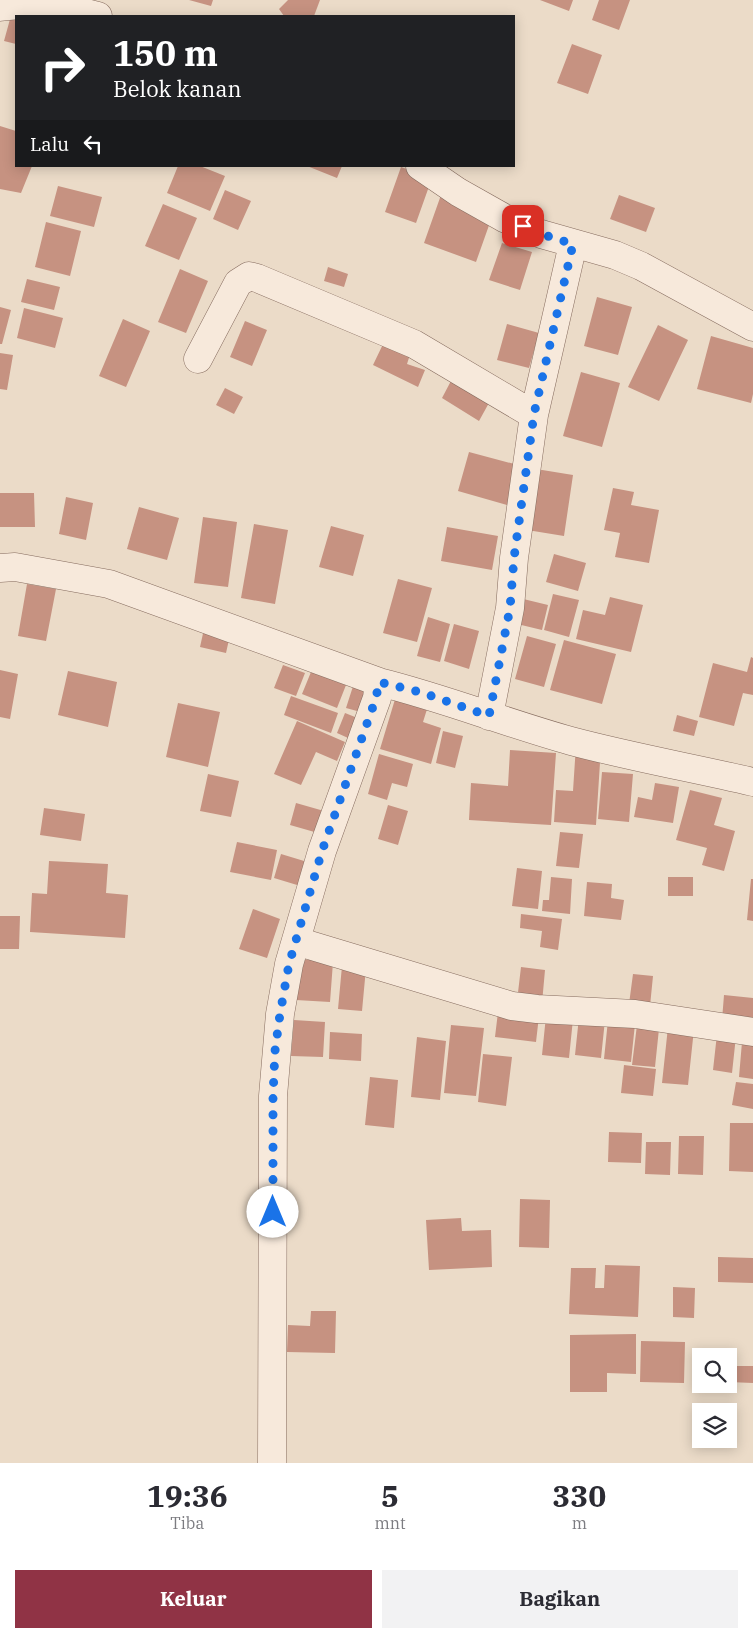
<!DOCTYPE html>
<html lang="id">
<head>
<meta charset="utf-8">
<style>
  body { margin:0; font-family:"IBM Plex Serif",serif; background:#f2f2f3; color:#2b2b33; height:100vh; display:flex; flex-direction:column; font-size:19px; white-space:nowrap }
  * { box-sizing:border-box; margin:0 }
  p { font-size:16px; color:#7c7c81 }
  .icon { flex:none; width:28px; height:28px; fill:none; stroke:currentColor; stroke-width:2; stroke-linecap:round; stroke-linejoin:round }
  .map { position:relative; height:1463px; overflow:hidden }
  .panel { display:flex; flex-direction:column; background:#fff; flex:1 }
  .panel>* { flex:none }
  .top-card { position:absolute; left:15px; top:15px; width:500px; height:152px; border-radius:0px; box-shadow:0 2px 12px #0003; background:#202124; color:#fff; overflow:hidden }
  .controls { position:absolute; left:692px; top:1348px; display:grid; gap:10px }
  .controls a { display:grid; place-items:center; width:45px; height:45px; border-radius:0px; background:#fff; box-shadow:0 2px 12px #0003; font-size:25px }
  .pin { position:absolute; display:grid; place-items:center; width:42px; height:42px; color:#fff; margin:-21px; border-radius:10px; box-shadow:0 2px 8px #0006 }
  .me { position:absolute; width:55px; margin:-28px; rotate:0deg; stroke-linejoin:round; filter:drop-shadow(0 0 4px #0008) }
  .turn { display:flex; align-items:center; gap:18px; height:105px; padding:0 15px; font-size:22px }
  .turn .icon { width:65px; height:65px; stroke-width:2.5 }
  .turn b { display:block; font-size:35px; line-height:42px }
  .then { display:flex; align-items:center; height:48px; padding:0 15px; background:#0003; gap:10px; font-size:19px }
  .eta { display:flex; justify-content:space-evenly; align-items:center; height:85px; text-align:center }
  .eta b { font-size:30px; font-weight:700; line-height:35px }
  .button { display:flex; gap:10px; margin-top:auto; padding:10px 15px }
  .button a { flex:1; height:58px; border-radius:0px; background:#903345; color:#fff; font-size:20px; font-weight:700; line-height:58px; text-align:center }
  .button a+a { background:#f2f2f3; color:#2b2b33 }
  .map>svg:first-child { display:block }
  .building { fill:#c69281 }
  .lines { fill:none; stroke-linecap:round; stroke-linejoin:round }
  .minor-casing { stroke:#866c5f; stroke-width:29 }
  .minor { stroke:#f7e9db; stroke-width:28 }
  .route { stroke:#1a73e8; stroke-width:9; stroke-dasharray:0 16.2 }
</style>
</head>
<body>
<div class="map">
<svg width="753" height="1463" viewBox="0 0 753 1463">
  <rect width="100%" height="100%" fill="#ebdbc8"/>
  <!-- building -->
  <path class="building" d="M189 0H213L211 6Z
    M288 0H320L314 16H284L279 9Z
    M540 0H573L569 11Z
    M599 0H630L619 30 592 20Z
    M12 12 16 16V44L4 41Z
    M572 44 602 55 588 94 557 83Z
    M0 126 16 131V166H32L21 193 0 189Z
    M178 166H200L225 176 210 211 167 193Z
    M307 166H342L337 178Z
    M401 167 432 178 416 223 385 212Z
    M58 186 102 197 94 227 50 216Z
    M225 190 251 201 238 230 213 219Z
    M441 195 493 214 476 262 424 243Z
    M619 195 655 208 646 232 610 219Z
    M163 204 197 218 179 260 145 246Z
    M46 222 81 231 70 276 35 267Z
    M502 243 532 252 520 290 489 280Z
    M328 267 348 274 344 287 324 281Z
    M180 269 208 281 186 333 158 322Z
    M27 279 60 287 54 310 21 302Z
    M597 297 632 307 618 355 584 346Z
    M0 307 11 310 2 344H0Z
    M24 308 63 318 55 348 17 338Z
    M123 319 150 331 126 387 99 376Z
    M245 321 267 330 252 366 230 357Z
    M507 324 539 333 529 368 497 360Z
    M658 325 688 340 659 401 628 387Z
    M711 336 753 348V394L751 403 697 389Z
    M385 340 413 345 407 364 425 370 418 387 373 365Z
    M0 353 13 355 7 390 0 389Z
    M581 372 620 383 602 447 563 436Z
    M452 379 490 401 479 421 442 398Z
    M225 388 243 397 234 414 216 405Z
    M469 452 518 465 507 505 458 491Z
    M530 468 573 475 564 536 521 529Z
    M613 488 634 492 631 505 659 510 649 563 615 557 620 533 604 530Z
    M0 493H34L35 527H0Z
    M66 497 93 503 86 540 59 534Z
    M139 507 179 518 167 560 127 549Z
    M203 517 237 522 228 587 194 583Z
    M254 524 288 530 275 604 241 598Z
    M331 526 364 535 353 576 319 567Z
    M447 527 498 536 492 570 441 561Z
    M554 554 586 563 578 591 546 582Z
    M398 579 432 588 417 642 383 633Z
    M27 584 56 589 46 641 18 636Z
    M553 594 579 600 569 637 544 630Z
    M511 596 548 605 542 630 505 621Z
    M610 597 643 605 631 652 576 639 583 610 605 615Z
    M428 617 450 624 440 662 417 656Z
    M206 620 232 626 226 653 200 647Z
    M454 624 479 631 469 669 444 661Z
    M527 636 556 644 544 687 515 679Z
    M564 640 616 654 602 704 550 690Z
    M751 657 753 658V695L743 693 734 726 699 717 713 663 747 672Z
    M283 665 305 673 296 696 274 688Z
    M0 670 18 674 10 719 0 717Z
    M68 671 117 682 108 727 58 715Z
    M311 672 346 685 337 708 302 694Z
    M356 677 377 684 368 714 346 708Z
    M291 696 338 713 331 733 284 715Z
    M396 696 428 706 423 722 441 728 431 764 380 749Z
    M178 703 220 712 208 767 166 757Z
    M345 713 365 721 357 742 337 733Z
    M677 715 698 721 694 736 673 731Z
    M297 721 345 742 337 761 316 752 301 785 274 774Z
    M443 731 463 736 455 768 436 763Z
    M576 745 601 747 596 825 554 822 556 790 573 791Z
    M510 750 556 753 551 825 469 820 471 783 508 786Z
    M379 754 413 764 407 787 392 783 387 800 368 794Z
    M602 772 633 774 629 822 598 819Z
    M208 774 239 781 231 817 200 811Z
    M655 783 679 787 673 823 634 817 638 797 652 800Z
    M690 790 722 798 714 825 735 831 724 871 702 865 707 848 676 840Z
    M296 803 324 811 318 833 290 825Z
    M388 805 408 811 398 845 378 839Z
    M44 808 85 814 81 841 40 835Z
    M560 832 583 834 579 868 556 866Z
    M237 842 277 850 271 880 230 872Z
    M281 854 314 864 307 888 274 878Z
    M49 861 108 864 106 893 128 895 125 938 30 932 32 893 47 894Z
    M517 868 542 871 538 909 512 906Z
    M551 877 572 879 570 914 542 911 543 900H549Z
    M668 877H693V896H668Z
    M751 879H753V921L747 920Z
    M587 882 612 884 611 898 624 900 621 920 584 916Z
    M253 909 280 919 267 958 239 949Z
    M521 914 562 919 558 950 540 947 542 931 520 928Z
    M0 916H20L19 949H0Z
    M299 959 333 962 330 1002 296 1000Z
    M342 966 366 968 362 1011 338 1009Z
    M521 967 545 970 542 1003 517 1001Z
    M633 974 653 976 650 1006 629 1004Z
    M724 995 753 998V1024L722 1020Z
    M498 1012 539 1016 536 1042 495 1037Z
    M546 1016 573 1019 569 1058 542 1055Z
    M579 1017 605 1020 601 1058 575 1055Z
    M638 1017 660 1019 655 1067 632 1065Z
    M294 1020 325 1022 323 1057 291 1056Z
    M608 1020 635 1024 631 1062 604 1059Z
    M451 1025 484 1028 476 1096 444 1093Z
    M668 1027 694 1029 688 1085 662 1083Z
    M330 1032 362 1034 361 1061 329 1059Z
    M717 1034 736 1036 732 1073 713 1070Z
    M417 1037 446 1041 440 1100 411 1097Z
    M742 1042 753 1043V1079L739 1077Z
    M483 1054 512 1057 506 1106 478 1102Z
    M624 1065 656 1069 653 1096 621 1093Z
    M370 1077 398 1080 394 1128 365 1125Z
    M736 1082 753 1084V1109L732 1105Z
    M730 1123H753V1172L729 1171Z
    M609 1132 642 1133 641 1163 608 1162Z
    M679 1136H704L703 1175 678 1174Z
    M646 1142H671L670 1175 645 1174Z
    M520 1199 550 1200 549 1248 519 1247Z
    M461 1218 462 1231 491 1230 492 1267 429 1270 426 1220Z
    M718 1257 753 1258V1283L718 1282Z
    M605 1265 640 1266 638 1317 569 1314 571 1268H596L595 1288H604Z
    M673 1287 695 1288 694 1318 673 1317Z
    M311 1311H336L335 1353 287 1352 288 1325 310 1326Z
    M636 1334V1374L607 1373V1392H570V1335Z
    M641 1341 685 1342 684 1383 640 1382Z
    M712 1349 736 1350 735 1366H753V1383L729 1382V1356H711Z"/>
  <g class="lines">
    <defs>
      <path id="minor" d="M0 7C36 2 63 7 98 16
        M420 166 458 192 506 219 541 234 615 255 641 266 753 327
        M198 359 238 283 249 276 257 278 414 344 534 415
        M0 568 15 567 109 584 379 682C444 698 506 723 571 741 631 757 693 768 753 782
        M489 716 510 608 514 558 534 415 573 244
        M296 941 512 1006 537 1009 635 1014 753 1032
        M272 1463 273 1096 280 1014 289 964 322 851 377 698 379 682"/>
    </defs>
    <!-- minor casing -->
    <use href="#minor" class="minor-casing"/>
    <!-- minor -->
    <use href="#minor" class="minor"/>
  </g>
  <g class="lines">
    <!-- route -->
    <path class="route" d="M273 1212V1096L275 1051 280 1014 289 964 322 851 376 698 379 682 420 692 489 716 510 608 514 558 534 414 573 244 541 234 523 226"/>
  </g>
</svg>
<div class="controls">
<a><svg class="icon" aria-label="search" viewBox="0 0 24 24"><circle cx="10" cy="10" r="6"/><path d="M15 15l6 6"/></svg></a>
<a><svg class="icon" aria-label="layers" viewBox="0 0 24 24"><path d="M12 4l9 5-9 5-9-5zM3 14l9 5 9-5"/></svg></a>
</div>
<div class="pin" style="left:523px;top:226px;background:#d93025"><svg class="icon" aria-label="arrive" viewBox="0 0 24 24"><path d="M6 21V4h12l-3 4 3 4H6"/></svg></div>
<svg class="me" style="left:273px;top:1212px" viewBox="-20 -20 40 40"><circle r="19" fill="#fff"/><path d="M0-13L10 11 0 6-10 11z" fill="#1a73e8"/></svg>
<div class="top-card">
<div class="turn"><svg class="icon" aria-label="right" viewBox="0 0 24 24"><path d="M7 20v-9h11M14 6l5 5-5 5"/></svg><div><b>150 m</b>Belok kanan</div></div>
<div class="then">Lalu<svg class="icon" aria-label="left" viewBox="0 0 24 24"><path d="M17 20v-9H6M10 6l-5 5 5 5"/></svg></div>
</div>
</div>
<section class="panel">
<div class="eta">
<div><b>19:36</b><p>Tiba</p></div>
<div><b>5</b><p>mnt</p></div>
<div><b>330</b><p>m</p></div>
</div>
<div class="button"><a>Keluar</a><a>Bagikan</a></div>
</section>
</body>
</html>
